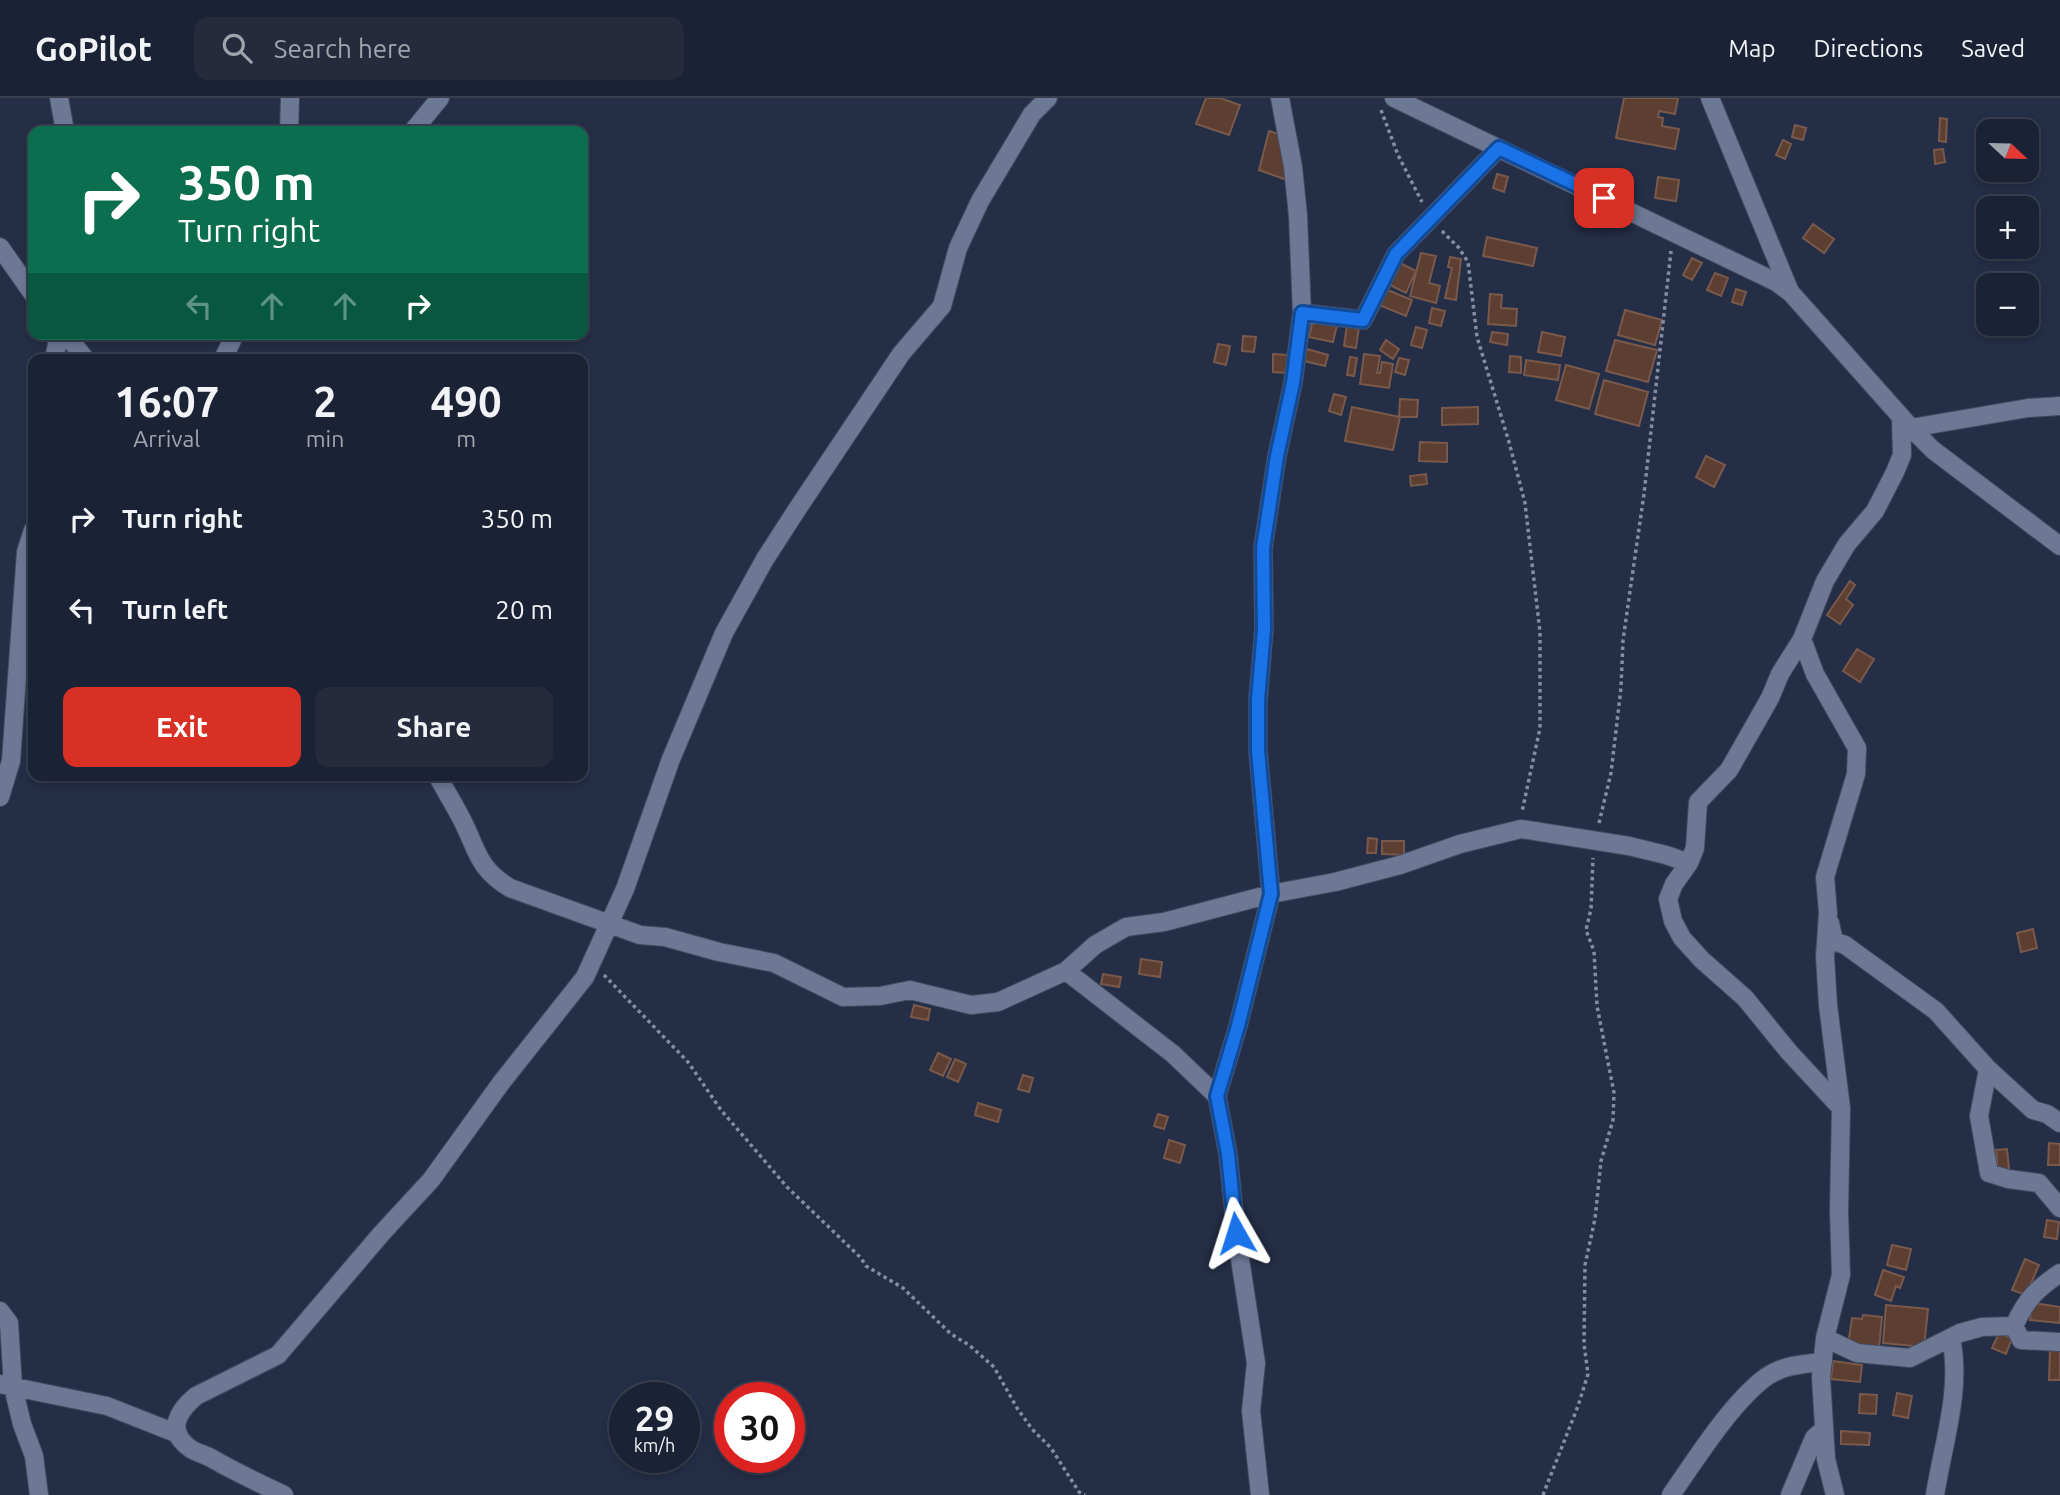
<!DOCTYPE html>
<html lang="en">
<head>
<meta charset="utf-8">
<style>
  body { margin:0; font-family:Ubuntu,sans-serif; background:#252a3d; color:#f1f3f6; height:100vh; display:flex; flex-direction:column; font-size:26px; white-space:nowrap }
  * { box-sizing:border-box; margin:0 }
  p { font-size:23px; color:#a0a4ad }
  .icon { flex:none; width:38px; height:38px; fill:none; stroke:currentColor; stroke-width:2; stroke-linecap:round; stroke-linejoin:round }
  .map { position:relative; flex:1; overflow:hidden }
  .sheet { position:absolute; left:28px; top:256px; width:560px; height:427px; display:flex; flex-direction:column; background:#1c2235; border-radius:14px; box-shadow:0 4px 10px #0003,0 0 0 2px #3a3f50 }
  .sheet>* { flex:none }
  .banner { position:absolute; left:28px; top:28px; width:560px; height:214px; border-radius:14px; box-shadow:0 4px 10px #0003,0 0 0 2px #3a3f50; background:#0b6e4f; color:#fff; overflow:hidden }
  .needle { width:46px; rotate:112deg }
  .buttons { position:absolute; left:1976px; top:21px; display:grid; gap:14px }
  .buttons a { display:grid; place-items:center; width:63px; height:63px; border-radius:14px; background:#1c2235; box-shadow:0 4px 10px #0003,0 0 0 2px #3a3f50; font-size:35px }
  .speed { position:absolute; left:609px; top:1284px; display:flex; gap:14px; font-size:35px; font-weight:700; text-align:center }
  .speed>* { display:grid; place-content:center; width:91px; height:91px; border-radius:50%; background:#1c2235; box-shadow:0 4px 10px #0003,0 0 0 2px #3a3f50; line-height:1 }
  .speed small { font-size:18px; font-weight:400 }
  .speed .limit { border:10px solid #d22; background:#fff; color:#111 }
  .pin { position:absolute; display:grid; place-items:center; width:60px; height:60px; color:#fff; margin:-30px; border-radius:14px; box-shadow:0 4px 10px #0006 }
  .me { position:absolute; width:77px; margin:-38px; rotate:354deg; stroke-linejoin:round; filter:drop-shadow(0 0 5px #0008) }
  .turn { display:flex; align-items:center; gap:24px; height:147px; padding:0 35px; font-size:32px }
  .turn .icon { width:91px; height:91px; stroke-width:2.5 }
  .turn b { display:block; font-size:49px; line-height:60px }
  .lanes { display:flex; align-items:center; height:66px; padding:0 35px; background:#0003; justify-content:center; gap:35px; direction:ltr }
  .lanes .off { opacity:.35 }
  .eta { display:flex; justify-content:space-evenly; align-items:center; height:119px; text-align:center }
  .eta b { font-size:42px; font-weight:600; line-height:49px }
  .cta { display:flex; gap:14px; margin-top:auto; padding:14px 35px }
  .cta a { flex:1; height:80px; border-radius:14px; background:#d93025; color:#fff; font-size:28px; font-weight:600; line-height:80px; text-align:center }
  .cta a+a { background:#252a3d; color:#f1f3f6 }
  ul { padding:0; list-style:none }
  li { display:flex; align-items:center; gap:21px; height:91px; padding:0 35px }
  li div { flex:1 }
  li b { display:block; font-size:26px }
  li em { font-style:normal }
  header { display:flex; align-items:center; gap:42px; box-sizing:border-box; height:98px; padding:0 35px; background:#1c2235; border-bottom:2px solid #3a3f50 }
  header strong { font-size:33px }
  nav { display:flex; gap:38px; margin-inline-start:auto; font-size:24px }
  .search { width:490px; height:63px; background:#252a3d; display:flex; align-items:center; gap:18px; box-sizing:border-box; padding:0 24px; border-radius:14px; color:#a0a4ad; font-size:26px }
  .map>svg:first-child { display:block }
  .building { fill:#5d3f31; stroke:#79594b; stroke-width:2 }
  .lines { fill:none; stroke-linecap:round; stroke-linejoin:round }
  .minor-casing { stroke:#434a5f; stroke-width:20 }
  .path { stroke:#858da0; stroke-width:3.5; stroke-dasharray:3.5 3.5; stroke-linecap:butt }
  .minor { stroke:#6d7895; stroke-width:18 }
  .route-casing { stroke:#114b97; stroke-width:18 }
  .route { stroke:#1a73e8; stroke-width:12 }
</style>
</head>
<body>
<header>
<strong>GoPilot</strong>
<div class="search"><svg class="icon" aria-label="search" viewBox="0 0 24 24"><circle cx="10" cy="10" r="6"/><path d="M15 15l6 6"/></svg>Search here</div>
<nav><a>Map</a><a>Directions</a><a>Saved</a></nav>
</header>
<div class="map">
<svg width="2060" height="1397" viewBox="0 0 2060 1397">
  <rect width="100%" height="100%" fill="#252e47"/>
  <!-- building -->
  <path class="building" d="M1206 0H1220L1240 7 1229 37 1196 26Z
    M1624 0H1678L1675 16 1659 13 1658 19 1663 20 1662 28 1679 31 1675 51 1616 40Z
    M1940 20 1947 21 1946 44 1939 43Z
    M1795 27 1806 30 1803 42 1792 39Z
    M1269 33 1284 38 1288 69 1284 81 1259 72Z
    M1783 42 1791 46 1785 61 1776 57Z
    M1943 51 1945 64 1935 66 1934 52Z
    M1497 76 1508 79 1504 94 1493 90Z
    M1658 79 1679 82 1676 103 1655 100Z
    M1813 126 1834 141 1824 155 1803 140Z
    M1487 139 1537 150 1533 168 1483 158Z
    M1421 155 1436 158 1429 185 1440 188 1436 205 1410 198Z
    M1450 159 1461 161 1456 202 1445 200 1452 170 1448 169Z
    M1692 160 1702 165 1692 182 1683 177Z
    M1398 164 1416 173 1406 195 1388 186Z
    M1715 175 1728 180 1721 198 1707 192Z
    M1385 191 1412 202 1406 218 1379 207Z
    M1736 191 1746 194 1742 207 1732 204Z
    M1490 196 1502 197 1501 210 1517 211 1516 228 1488 226Z
    M1432 210 1445 213 1441 228 1429 225Z
    M1625 212 1662 222 1655 247 1618 237Z
    M1313 222 1337 227 1333 244 1309 239Z
    M1347 227 1359 229 1356 250 1344 248Z
    M1416 229 1427 232 1422 250 1411 247Z
    M1492 234 1508 236 1507 247 1490 244Z
    M1542 234 1565 239 1561 258 1538 254Z
    M1243 238 1256 239 1254 254 1242 253Z
    M1386 242 1399 251 1393 261 1380 252Z
    M1615 242 1657 252 1648 284 1606 273Z
    M1218 246 1230 248 1226 267 1214 264Z
    M1307 251 1328 257 1325 268 1304 263Z
    M1273 256 1288 257 1287 275 1273 274Z
    M1364 256 1380 258 1377 275H1380L1382 264 1393 266 1389 290 1360 286Z
    M1510 258 1521 259V275L1509 274Z
    M1350 259 1357 260 1354 278 1347 277Z
    M1399 260 1409 262 1405 277 1395 274Z
    M1526 262 1560 267 1558 282 1524 277Z
    M1566 267 1599 276 1589 311 1556 302Z
    M1604 282 1648 294 1639 328 1595 316Z
    M1334 296 1346 299 1341 317 1329 313Z
    M1400 301 1418 302 1417 319H1399Z
    M1352 309 1400 319 1393 352 1345 343Z
    M1478 309V326L1442 327V310Z
    M1420 344 1447 345V364L1419 363Z
    M1706 358 1725 367 1714 389 1696 379Z
    M1426 376 1427 386 1411 388 1410 378Z
    M1850 483 1855 487 1846 501 1853 507 1840 526 1827 517Z
    M1857 551 1874 561 1860 584 1843 573Z
    M1368 740 1377 741 1376 755H1367Z
    M1382 743H1404V757L1382 756Z
    M2033 831 2037 850 2021 854 2017 835Z
    M1141 861 1162 864 1160 879 1139 876Z
    M1103 876 1121 879 1119 889 1101 886Z
    M914 907 930 911 928 922 911 919Z
    M938 955 951 961 943 978 930 972Z
    M955 961 966 966 958 984 947 979Z
    M1023 977 1033 980 1029 994 1018 991Z
    M978 1005 1001 1012 998 1024 975 1017Z
    M1158 1016 1168 1019 1164 1031 1154 1028Z
    M1169 1042 1185 1047 1180 1065 1164 1060Z
    M2049 1045 2060 1046V1067H2048Z
    M2007 1051 2009 1071 1998 1073 1996 1052Z
    M2047 1122 2059 1124 2057 1141 2044 1139Z
    M1892 1147 1911 1151 1906 1172 1887 1167Z
    M2025 1161 2039 1167 2026 1197 2012 1192Z
    M1883 1172 1904 1179 1900 1190 1896 1188 1891 1203 1875 1197Z
    M2033 1205 2060 1209V1225L2030 1222Z
    M1886 1207 1928 1211 1924 1249 1883 1245Z
    M1863 1217 1882 1219 1879 1250 1848 1247 1852 1220 1862 1221Z
    M1999 1235 2012 1240 2006 1256 1992 1250Z
    M2050 1251H2060V1282H2049Z
    M1833 1263 1862 1267 1860 1284 1831 1281Z
    M1897 1295 1912 1298 1908 1320 1893 1317Z
    M1860 1296 1877 1297 1876 1316 1859 1315Z
    M1841 1333 1870 1335 1869 1347 1841 1346Z"/>
  <g class="lines">
    <defs>
      <path id="minor" d="M59 0 65 33
        M1394 0 1776 184 1791 195 1911 330 1933 352 2060 448
        M1710 0 1790 194
        M289 33 290 0
        M413 33 440 0
        M0 149 33 196
        M1302 215 1363 222 1396 156 1499 50
        M66 236 85 261
        M54 261 59 236
        M223 261 235 236
        M1911 330 2028 310 2060 308
        M1802 541 1780 576 1770 600 1729 672 1698 704 1695 750 1689 765 1674 786 1668 801 1673 823 1682 840 1702 862 1745 900 1789 954 1841 1010
        M437 677C445 692 454 706 461 720 478 752 476 769 510 790L640 837 665 839 719 854 774 865 843 899 880 898 910 892 971 907 998 904 1066 873 1095 847 1126 829 1164 824 1271 796 1335 784 1400 767 1460 746 1521 731 1629 748 1666 757 1689 765
        M0 699 11 663 26 454 33 432
        M1830 825 1834 843 1845 847 1936 913 1988 971 2033 1012 2047 1016 2060 1025
        M1066 873 1173 956 1217 998
        M1988 971 1979 1018 1989 1075 2008 1081 2039 1085 2060 1110
        M0 1213 9 1225 13 1289 22 1326 34 1358 39 1397
        M2014 1228C2026 1202 2036 1191 2060 1175
        M1825 1240 1857 1255 1910 1260 1960 1235 1982 1229 2014 1228 2021 1242 2060 1244
        M0 1286 107 1308 178 1336
        M284 1397C259 1385 235 1374 211 1360 204 1356 197 1355 191 1351 165 1333 178 1313 196 1298L278 1257 382 1135 431 1082 501 985 585 879 625 791 671 661 724 535 765 461 796 413 901 256 942 208 958 150 980 103 1032 16 1048 0
        M1260 1397 1251 1313 1256 1265 1236 1135 1228 1056 1217 998 1238 928 1271 796 1258 653V602L1264 531 1263 450 1277 358 1293 285 1302 215 1298 118 1293 69 1280 0
        M1671 1397C1696 1361 1731 1305 1766 1279 1783 1267 1804 1266 1823 1264
        M1790 1397 1814 1340 1824 1331
        M1835 1397 1826 1361 1821 1279 1825 1240 1841 1177 1839 1113 1841 1010 1828 907 1825 859 1828 815 1825 779 1856 676 1857 650 1815 576 1802 541 1825 483 1847 446 1875 413 1895 374 1902 357 1901 319
        M1935 1397C1943 1345 1962 1292 1951 1240"/>
    </defs>
    <!-- minor casing -->
    <use href="#minor" class="minor-casing"/>
    <!-- path -->
    <path class="path" d="M1381 12 1398 57 1422 104
      M1442 133 1459 150 1468 164 1477 239 1509 344 1525 405 1540 534V630L1522 714
      M1599 725 1611 675 1621 590 1623 542 1644 396 1671 153
      M604 877 688 964 721 1012 787 1089 861 1160 866 1168 903 1190 951 1236 969 1247 994 1269 1017 1310 1032 1331 1051 1350 1079 1394 1085 1397
      M1543 1397 1578 1308 1588 1276 1584 1246 1585 1167 1595 1121 1601 1063 1613 1022 1614 995 1597 908 1594 853 1586 832 1591 811 1593 760"/>
    <!-- minor -->
    <use href="#minor" class="minor"/>
  </g>
  <g class="lines">
    <defs>
      <path id="route" d="M1236 1135 1228 1056 1217 998 1238 928 1271 796 1258 653V602L1264 531 1263 450 1277 358 1293 285 1302 215 1363 222 1396 156 1499 50 1604 100"/>
    </defs>
    <!-- route casing -->
    <use href="#route" class="route-casing"/>
    <!-- route -->
    <use href="#route" class="route"/>
  </g>
</svg>
<div class="buttons">
<a><svg class="needle" viewBox="-14 -14 28 28"><path d="M0-13l5 13h-10z" fill="#e53935"/><path d="M0 13l5-13h-10z" fill="#a0a4ad"/></svg></a>
<a>+</a>
<a>−</a>
</div>
<div class="speed"><div>29<small>km/h</small></div><div class="limit">30</div></div>
<div class="pin" style="left:1604px;top:100px;background:#d93025"><svg class="icon" aria-label="arrive" viewBox="0 0 24 24"><path d="M6 21V4h12l-3 4 3 4H6"/></svg></div>
<svg class="me" style="left:1236px;top:1135px" viewBox="-20 -20 40 40"><path d="M0-17L14 15 0 8-14 15z" fill="#1a73e8" stroke="#fff" stroke-width="4"/></svg>
<div class="banner">
<div class="turn"><svg class="icon" aria-label="right" viewBox="0 0 24 24"><path d="M7 20v-9h11M14 6l5 5-5 5"/></svg><div><b>350 m</b>Turn right</div></div>
<div class="lanes"><svg class="icon off" aria-label="left" viewBox="0 0 24 24"><path d="M17 20v-9H6M10 6l-5 5 5 5"/></svg><svg class="icon off" aria-label="ahead" viewBox="0 0 24 24"><path d="M12 20V5M6 11l6-6 6 6"/></svg><svg class="icon off" aria-label="ahead" viewBox="0 0 24 24"><path d="M12 20V5M6 11l6-6 6 6"/></svg><svg class="icon" aria-label="right" viewBox="0 0 24 24"><path d="M7 20v-9h11M14 6l5 5-5 5"/></svg></div>
</div>
<section class="sheet">
<div class="eta">
<div><b>16:07</b><p>Arrival</p></div>
<div><b>2</b><p>min</p></div>
<div><b>490</b><p>m</p></div>
</div>
<ul>
<li><svg class="icon" aria-label="right" viewBox="0 0 24 24"><path d="M7 20v-9h11M14 6l5 5-5 5"/></svg><div><b>Turn right</b></div><em>350 m</em></li>
<li><svg class="icon" aria-label="left" viewBox="0 0 24 24"><path d="M17 20v-9H6M10 6l-5 5 5 5"/></svg><div><b>Turn left</b></div><em>20 m</em></li>
</ul>
<div class="cta"><a>Exit</a><a>Share</a></div>
</section>
</div>
</body>
</html>
